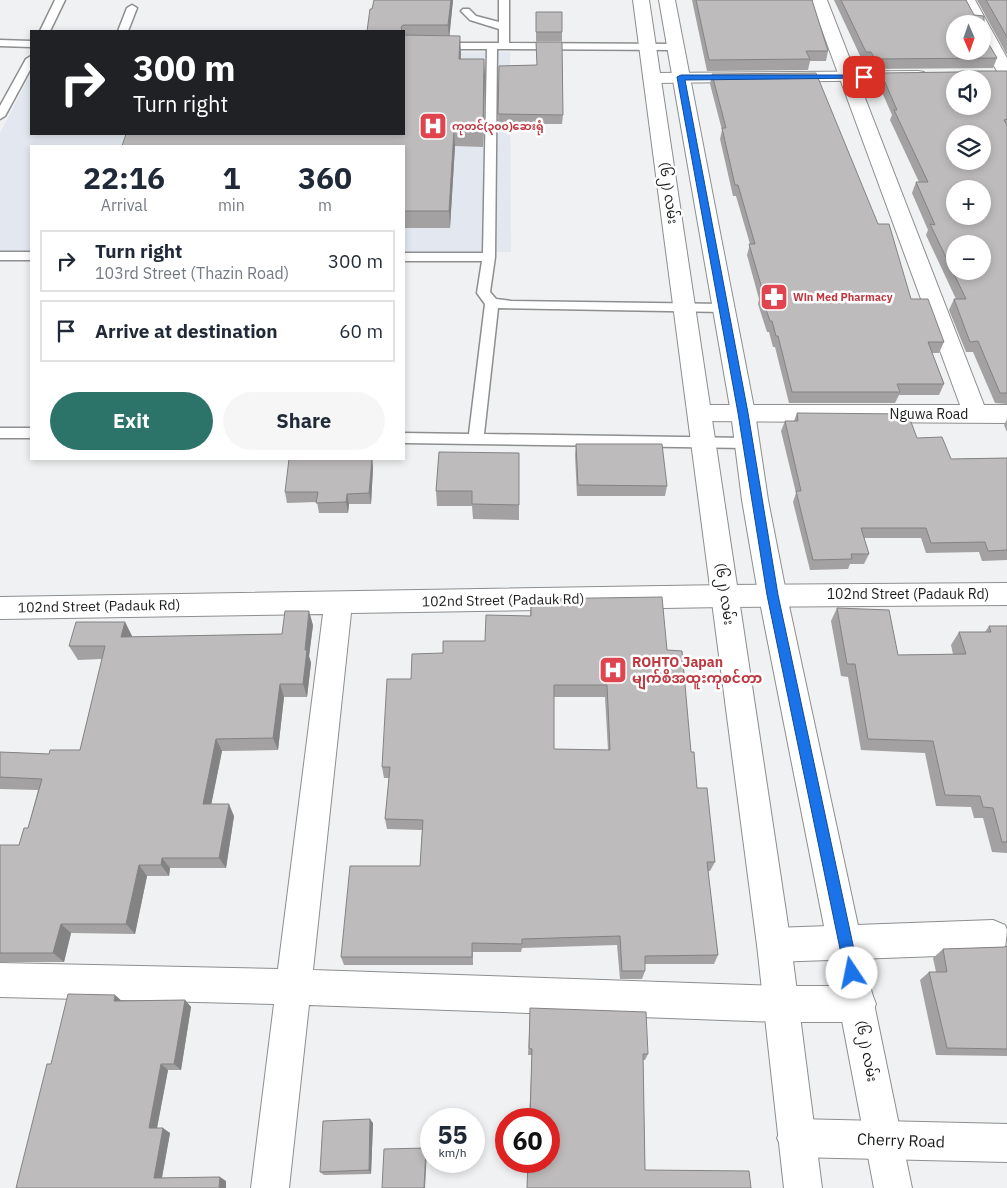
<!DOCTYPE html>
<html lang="en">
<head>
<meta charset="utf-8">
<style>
  body { margin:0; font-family:"IBM Plex Sans","Noto Sans Myanmar",sans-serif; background:#f6f6f7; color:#1f2937; height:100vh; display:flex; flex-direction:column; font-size:19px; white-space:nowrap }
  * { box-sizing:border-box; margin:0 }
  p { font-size:16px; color:#747a83 }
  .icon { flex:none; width:28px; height:28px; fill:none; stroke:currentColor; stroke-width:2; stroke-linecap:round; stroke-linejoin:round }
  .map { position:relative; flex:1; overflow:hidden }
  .side { position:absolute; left:30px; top:145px; width:375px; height:315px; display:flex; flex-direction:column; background:#fff; border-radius:0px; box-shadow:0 2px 8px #0003 }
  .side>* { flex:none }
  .guide { position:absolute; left:30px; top:30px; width:375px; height:105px; border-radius:0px; box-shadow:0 2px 8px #0003; background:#202124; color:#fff; overflow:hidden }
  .needle { width:32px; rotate:178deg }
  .fabs { position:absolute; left:946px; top:15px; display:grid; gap:10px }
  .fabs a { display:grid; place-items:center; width:45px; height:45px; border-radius:50%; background:#fff; box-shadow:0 2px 8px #0003; font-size:25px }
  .speed { position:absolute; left:420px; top:1108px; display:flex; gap:10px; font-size:25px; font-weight:700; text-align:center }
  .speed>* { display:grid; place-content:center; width:65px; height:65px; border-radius:50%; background:#fff; box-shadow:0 2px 8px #0003; line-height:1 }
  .speed small { font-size:12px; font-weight:400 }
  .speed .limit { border:8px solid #d22; background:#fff; color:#111 }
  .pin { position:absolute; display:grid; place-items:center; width:42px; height:42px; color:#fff; margin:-21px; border-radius:10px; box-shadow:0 2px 8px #0006 }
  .me { position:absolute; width:55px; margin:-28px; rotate:349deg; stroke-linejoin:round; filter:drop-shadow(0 0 4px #0008) }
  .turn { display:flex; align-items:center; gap:18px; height:105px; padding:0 20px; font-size:22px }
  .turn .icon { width:65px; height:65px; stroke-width:2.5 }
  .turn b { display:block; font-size:35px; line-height:42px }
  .eta { display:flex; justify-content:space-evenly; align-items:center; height:85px; text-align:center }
  .eta b { font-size:30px; font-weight:700; line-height:35px }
  .primary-button { display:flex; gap:10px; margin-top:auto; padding:10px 20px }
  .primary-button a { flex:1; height:58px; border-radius:30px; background:#2c736a; color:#fff; font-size:20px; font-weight:700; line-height:58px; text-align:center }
  .primary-button a+a { background:#f6f6f7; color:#1f2937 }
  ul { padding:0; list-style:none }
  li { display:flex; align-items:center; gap:15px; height:62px; margin:0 10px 8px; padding:0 10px; border:2px solid #e0e1e3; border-radius:0px }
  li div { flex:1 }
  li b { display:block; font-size:19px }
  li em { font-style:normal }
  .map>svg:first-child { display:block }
  .built { fill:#e3e8f0 }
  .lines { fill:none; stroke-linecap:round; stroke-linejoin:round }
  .lane-casing { stroke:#8d8e8f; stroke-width:3 }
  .street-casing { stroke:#8d8e8f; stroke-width:2 }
  .secondary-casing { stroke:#8d8e8f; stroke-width:2 }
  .primary-casing { stroke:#8d8e8f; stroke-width:2 }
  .lane { fill:#fff; fill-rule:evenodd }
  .street { fill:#fff; fill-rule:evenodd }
  .secondary { fill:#fff; fill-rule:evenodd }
  .primary { fill:#fff; fill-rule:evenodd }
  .wall { fill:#a3a1a1; fill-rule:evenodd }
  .shaded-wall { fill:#848383 }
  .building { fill:#bdbbbb; stroke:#848383; fill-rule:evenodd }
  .route { fill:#1a73e8; stroke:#114b97 }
  .labels { text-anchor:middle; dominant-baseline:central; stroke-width:5; stroke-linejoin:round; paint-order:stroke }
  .far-health-label { font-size:11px; font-weight:bold; fill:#be3a42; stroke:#fff; text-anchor:start }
  .street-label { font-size:14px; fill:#1b1c1c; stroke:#fff }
  .health-label { font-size:14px; font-weight:bold; fill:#be3a42; stroke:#fff; text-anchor:start }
  .near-street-label { font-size:16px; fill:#1b1c1c; stroke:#fff }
</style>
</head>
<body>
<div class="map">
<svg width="1007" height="1188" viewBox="0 0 1007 1188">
  <rect width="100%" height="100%" fill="#f0f1f2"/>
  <!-- built -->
  <path class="built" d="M404 52H510L511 252H404V146H31V253H0V133L31 73V134H404Z"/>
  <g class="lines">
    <defs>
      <path id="lane" d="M55 0H65L50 31H40Z
        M499 0H509V43L675 44 680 47 675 50 497 49 495 257 490 292 496 299 511 301 724 304 731 308 724 312 498 308 484 434 746 438 751 439 753 443 751 447 746 448 404 443V433L469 434 485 304 477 293 482 261H404V253H483L487 49H404V43H499V29L470 20 461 11 463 9H469L476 16 499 22Z
        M132 5 137 8 128 31H118L127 8Z
        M0 40 31 41V47L0 46Z
        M31 56V68L5 116 0 119V106L26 59Z
        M0 252H31V260H0Z
        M0 428H31V438H0Z"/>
      <path id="street" d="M811 0H827L984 405H1007V423L700 421 692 419 688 413 692 407 700 405H960Z
        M959 0H975L1007 58V79L1001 78 982 45V24H972Z
        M1007 583V605L725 607 351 613 313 970 780 986H858L871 991 876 1004 871 1017 858 1022H780L309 1005 289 1188H251L274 1004 0 997V963L278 969 323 614 0 619V597L725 585Z
        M993 920 1005 925 1007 930 1005 949 993 954 774 962 762 957 757 945 762 933 774 928Z
        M796 1119 1007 1124V1162L796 1157 783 1151 777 1138 783 1125Z"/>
      <path id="secondary" d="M918 71 924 72 927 76 924 80 652 83 646 82 643 78 646 74 652 73Z"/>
      <path id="primary" d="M633 0H649L791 945 822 1188H784L757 945Z
        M659 0H675L755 413 768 500 785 587 857 921 912 1188H874L823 921 757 587 742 500 731 413Z"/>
    </defs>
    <!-- lane casing -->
    <use href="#lane" class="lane-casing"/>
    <!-- street casing -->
    <use href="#street" class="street-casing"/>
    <!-- secondary casing -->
    <use href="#secondary" class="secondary-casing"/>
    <!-- primary casing -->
    <use href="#primary" class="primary-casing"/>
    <!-- lane -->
    <use href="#lane" class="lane"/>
    <!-- street -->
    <use href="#street" class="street"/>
    <!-- secondary -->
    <use href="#secondary" class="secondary"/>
    <!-- primary -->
    <use href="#primary" class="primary"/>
  </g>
  <!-- wall -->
  <path class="wall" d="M422 0H453L449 36 461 53 460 59 485 75 483 147 455 146 450 228H404V31H367L372 9Z
    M692 0H813L812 2 828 51 826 61H810L808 70 707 71Z
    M834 0H966L984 36 997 58 993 68 872 69 869 62H863Z
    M977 0H1007V55Z
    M536 12 562 32V41H536Z
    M536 42 563 115 562 124H498L499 66 537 65Z
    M1007 71V404L995 403 973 352H966L949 310 954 299H956L926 235 928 230 912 193 916 182H919L890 120 892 115 878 83 881 73Z
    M712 74 878 224 911 299 944 342 939 353H932L944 384 939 395H899L895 403H789L775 347H773L769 332H767L758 304 759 299 747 255 750 244 736 196H733L720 139 722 130 710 84Z
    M797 413 917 438 951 459 1007 458V560L982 561 979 552 926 553 921 538H864L869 554 864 564H850L848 569 810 570 793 502 796 493 781 431 785 421H794Z
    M1007 419V432L1004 425Z
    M576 444 667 486 665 496H577L575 455Z
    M439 452 519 505V520L473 519 472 506H437L436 491Z
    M372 459 373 468 371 504H349L348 513H319L317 502 287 503 285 492Z
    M531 599 667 650 691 752 697 788 715 862 710 871H708L718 955 714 964H645V971L642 979H620L617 945 522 948 521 952H473V965H344L341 957 420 866 422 830 387 829 385 819 389 778H384L382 767 411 679 443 653 485 641 530 616ZM554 697H605L608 750 554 749Z
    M837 608 898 655 953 654 951 645 959 632H985L989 626H1007V853L992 852 983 818H974L971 807 936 806 925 753 861 750 848 677 841 676 831 621Z
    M125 622 132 636 131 637 282 634 313 625 309 656 311 663 307 697H284L278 750 222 751 211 804 234 816 226 868H170L169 876H147L135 934 71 933 64 962H0V845H19L28 828 38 790 0 789V752L49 754 80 750 102 659 78 660 69 646Z
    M1007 946V1056L936 1055 920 980 929 972H936L933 958 943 949 1004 947Z
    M185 1000 191 1007 181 1070H168L157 1128 170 1133 162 1178 226 1181V1188H16L51 1064 121 1001Z
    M530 1015 648 1054 645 1060H643L645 1170 751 1188H527L528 1161H549V1119H529L532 1055H528Z
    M373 1123 371 1174 324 1175 320 1172Z"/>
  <!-- shaded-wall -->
  <path class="shaded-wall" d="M451 0H453L449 41 448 25Z
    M460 36 461 53 460 75 459 59Z
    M484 59 485 75 483 147V130Z
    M454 130 455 146 450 228 449 211Z
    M372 459 373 468 371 504 369 493Z
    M347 494 349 504 348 513 346 502Z
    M309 611 313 625 309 656 311 663 307 697 303 684 305 650Z
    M125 622 132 636 128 650 121 637Z
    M280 684 284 697 278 750 273 738Z
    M216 739 222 751 209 816 203 804Z
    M229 804 234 816 226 868 219 858Z
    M162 858 170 868 169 876 161 865Z
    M139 865 147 876 135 934 126 924Z
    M61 924 71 933 64 962 53 953Z
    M115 995 123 1002 114 1001Z
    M185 1000 191 1007 181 1070 174 1064Z
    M161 1064 168 1070 156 1133 149 1128Z
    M370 1119 373 1123 371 1174 369 1170Z
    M163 1128 170 1133 161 1182 154 1178Z
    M426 1148 427 1150 425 1188H424Z
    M220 1177 226 1181V1188H219Z"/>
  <!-- building -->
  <path class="building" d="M374 0H451L448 25H403L401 27 402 31H367L370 9H372Z
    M696 0H812L828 51H806L810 59 709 60Z
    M841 0H966L974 15 984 16V36L997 58 875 59 871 52H866ZM955 24H982V51H955Z
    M986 0H1007V37Z
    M536 12H562V32H536Z
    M404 35 460 36 459 59H484L483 130H454L449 211H404V146H122L126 134H404Z
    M536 42H562L563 115 498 114 499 66 537 65Z
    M961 71H1007V119L1004 120 1007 125V393H1000L978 341 970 342 954 299H966L930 224 935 225 916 182H928L894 110H897L881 73 959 72ZM955 79H982V106H955ZM955 134H982V161H955ZM955 189H982V216H955ZM955 244H982V271H955Z
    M816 73 878 224H889L911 299H928L944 342H928L944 384H897L900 392H792L778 336H776L772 321H770L760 292H763L749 244H755L738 185H735L722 128H726L712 74Z
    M797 413 908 414 917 438 942 437 951 459 1007 458V550L988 551 985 542 931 543 926 528H861L869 554H851L852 559 813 560 796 491H801L785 421H798Z
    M576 444H662L667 486 578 485Z
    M439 452 519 453V505L472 504V491H436Z
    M289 459H372L369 493 347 494 346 502 316 503 318 492H285Z
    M662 597 667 650 682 651 691 752H694L697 788H707L715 862H707L718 955 645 956V971H622L620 936 522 939V944L472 943V957H341L350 866H420L423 820 385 819 390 767H382L387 679H411L412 654 443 653V641H485L486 615 531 616V599ZM554 685H607L610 750 554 749Z
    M837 608 889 610 898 655 966 654 959 632H991L989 626H1007V842H1002L993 808 983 807 980 796 945 795 933 741 868 739 855 664H847Z
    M285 611H309L305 650H307L303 684H280L273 738 216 739 203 804H229L219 858H162L161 865H139L126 924H61L53 953H0V845H19L24 828H28L42 779 0 777V752L49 754 50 750H80L105 646H69L76 622H125L121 637 282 634Z
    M1007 946V1049L947 1048 929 972H947L943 949 1004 947Z
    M68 994 115 995 114 1001 185 1000 174 1064H161L149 1128H163L154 1178 220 1177 219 1188H16L47 1064H51Z
    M530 1008 646 1012 648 1054H643L645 1170 749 1171 751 1188H527L528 1161H549V1119H530L532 1049 529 1048Z
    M370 1119 369 1170 320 1172 323 1121Z
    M426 1148 424 1188H382L384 1149Z"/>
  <!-- route -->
  <path class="route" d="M864 75 868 77 867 78 685 80 748 413 778 595 859 973 857 978 852 980 847 978 845 973 767 595 738 413 677 77 681 75Z"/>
  <!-- icons -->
  <defs>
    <symbol id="hospital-square" viewBox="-11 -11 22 22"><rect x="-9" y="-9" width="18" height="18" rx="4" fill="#e0444e" stroke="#fff"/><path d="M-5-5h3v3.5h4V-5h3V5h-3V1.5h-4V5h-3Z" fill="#fff"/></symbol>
    <symbol id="pharmacy-square" viewBox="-11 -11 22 22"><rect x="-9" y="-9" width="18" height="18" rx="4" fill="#e0444e" stroke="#fff"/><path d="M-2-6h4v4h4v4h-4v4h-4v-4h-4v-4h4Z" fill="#fff"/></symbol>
  </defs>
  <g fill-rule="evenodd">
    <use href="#hospital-square" x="417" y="110" width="32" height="32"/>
    <use href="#pharmacy-square" x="758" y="281" width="32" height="32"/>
    <use href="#hospital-square" x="597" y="654" width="32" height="32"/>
  </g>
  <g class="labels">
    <!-- far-health labels -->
    <g class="far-health-label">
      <text x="452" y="126">ကုတင်(၃၀၀)ဆေးရုံ</text>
      <text x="793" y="297">Win Med Pharmacy</text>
    </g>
    <!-- street labels -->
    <g class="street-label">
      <text transform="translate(669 193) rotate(82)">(၆၂) လမ်း</text>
      <text x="929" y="414">Nguwa Road</text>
      <text transform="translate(725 594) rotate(82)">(၆၂) လမ်း</text>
      <text x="908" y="594">102nd Street (Padauk Rd)</text>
      <text transform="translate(503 600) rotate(-1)">102nd Street (Padauk Rd)</text>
      <text transform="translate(99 606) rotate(-1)">102nd Street (Padauk Rd)</text>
      <text transform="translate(867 1051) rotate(79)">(၆၂) လမ်း</text>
    </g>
    <!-- health labels -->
    <g class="health-label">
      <text x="632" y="662">ROHTO Japan<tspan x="632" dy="16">မျက်စိအထူးကုစင်တာ</tspan></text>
    </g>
    <!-- near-street labels -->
    <g class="near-street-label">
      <text transform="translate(901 1140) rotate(2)">Cherry Road</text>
    </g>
  </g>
</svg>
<div class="fabs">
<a><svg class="needle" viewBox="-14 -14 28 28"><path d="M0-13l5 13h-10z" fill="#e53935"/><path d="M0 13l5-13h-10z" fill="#747a83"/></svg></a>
<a><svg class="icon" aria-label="sound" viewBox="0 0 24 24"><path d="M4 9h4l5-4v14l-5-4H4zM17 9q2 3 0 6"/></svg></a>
<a><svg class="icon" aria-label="layers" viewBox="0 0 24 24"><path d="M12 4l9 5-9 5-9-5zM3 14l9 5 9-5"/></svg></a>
<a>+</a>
<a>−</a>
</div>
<div class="speed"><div>55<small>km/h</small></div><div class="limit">60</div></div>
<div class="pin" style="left:864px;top:77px;background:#d93025"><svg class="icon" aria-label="arrive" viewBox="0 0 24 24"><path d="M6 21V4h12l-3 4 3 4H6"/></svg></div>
<svg class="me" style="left:852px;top:973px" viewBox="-20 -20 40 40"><circle r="19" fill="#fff"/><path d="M0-13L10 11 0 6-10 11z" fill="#1a73e8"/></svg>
<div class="guide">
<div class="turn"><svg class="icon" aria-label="right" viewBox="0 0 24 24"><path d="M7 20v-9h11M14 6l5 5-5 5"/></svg><div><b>300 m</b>Turn right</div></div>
</div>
<section class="side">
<div class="eta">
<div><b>22:16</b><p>Arrival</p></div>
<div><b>1</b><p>min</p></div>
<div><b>360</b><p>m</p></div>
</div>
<ul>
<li><svg class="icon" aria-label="right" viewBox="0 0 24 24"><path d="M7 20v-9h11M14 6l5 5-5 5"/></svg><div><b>Turn right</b><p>103rd Street (Thazin Road)</p></div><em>300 m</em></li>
<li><svg class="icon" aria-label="arrive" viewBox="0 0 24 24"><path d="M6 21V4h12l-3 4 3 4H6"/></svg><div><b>Arrive at destination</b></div><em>60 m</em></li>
</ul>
<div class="primary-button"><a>Exit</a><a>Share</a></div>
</section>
</div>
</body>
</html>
